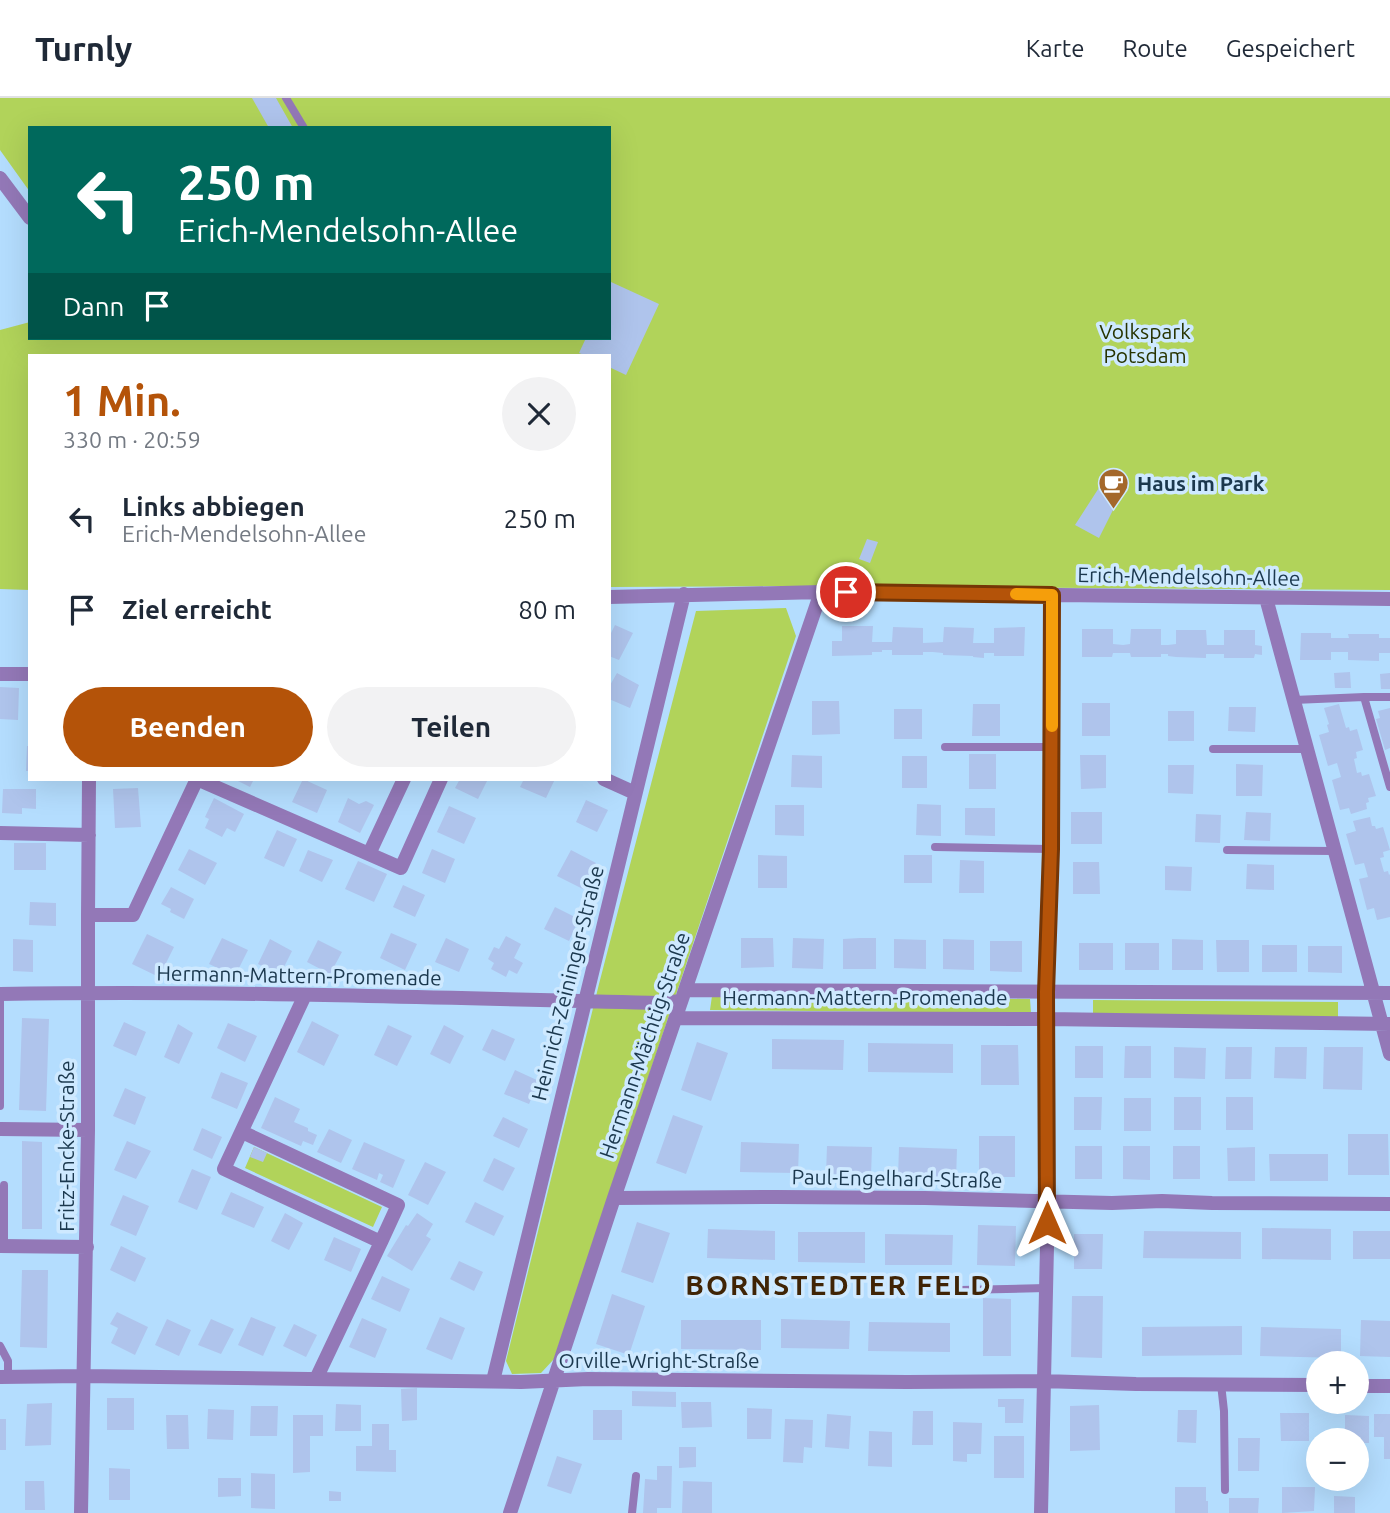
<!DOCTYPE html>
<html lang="de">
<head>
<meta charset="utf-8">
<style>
  body { margin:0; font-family:Ubuntu,sans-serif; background:#f2f2f3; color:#1f2937; height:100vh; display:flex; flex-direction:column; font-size:26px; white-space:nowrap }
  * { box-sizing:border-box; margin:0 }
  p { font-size:23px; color:#747a83 }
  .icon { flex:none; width:38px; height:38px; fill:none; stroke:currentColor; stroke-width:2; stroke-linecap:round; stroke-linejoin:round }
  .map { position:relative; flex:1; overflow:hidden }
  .side { position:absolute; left:28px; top:256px; width:583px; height:427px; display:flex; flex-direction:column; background:#fff; border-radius:0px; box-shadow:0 7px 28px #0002 }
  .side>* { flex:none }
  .banner { position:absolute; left:28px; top:28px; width:583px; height:214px; border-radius:0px; box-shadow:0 7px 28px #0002; background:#00695c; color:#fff; overflow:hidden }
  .fabs { position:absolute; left:1306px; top:1253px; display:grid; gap:14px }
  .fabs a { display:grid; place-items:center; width:63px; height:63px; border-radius:50%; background:#fff; box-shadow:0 7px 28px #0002; font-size:35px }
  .pin { position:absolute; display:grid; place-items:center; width:60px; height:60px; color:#fff; margin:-30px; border:4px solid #fff; border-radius:50%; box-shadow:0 2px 7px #0007 }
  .me { position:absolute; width:77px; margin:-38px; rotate:0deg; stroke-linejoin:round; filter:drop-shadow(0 0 5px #0008) }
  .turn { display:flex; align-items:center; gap:24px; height:147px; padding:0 35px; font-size:32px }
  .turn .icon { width:91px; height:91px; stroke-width:2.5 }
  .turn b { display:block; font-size:49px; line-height:60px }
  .then { display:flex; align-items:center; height:66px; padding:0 35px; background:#0003; gap:14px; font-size:26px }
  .round { display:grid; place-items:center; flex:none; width:74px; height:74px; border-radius:37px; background:#f2f2f3 }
  .overview { display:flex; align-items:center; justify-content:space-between; height:119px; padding:0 35px }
  h1 { font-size:42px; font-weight:700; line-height:52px; color:#b45309 }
  .action { display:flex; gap:14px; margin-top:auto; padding:14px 35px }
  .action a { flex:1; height:80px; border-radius:42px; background:#b45309; color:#fff; font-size:28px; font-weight:700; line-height:80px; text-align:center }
  .action a+a { background:#f2f2f3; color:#1f2937 }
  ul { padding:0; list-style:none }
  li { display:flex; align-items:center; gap:21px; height:91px; padding:0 35px }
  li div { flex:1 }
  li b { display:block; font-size:26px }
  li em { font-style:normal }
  header { display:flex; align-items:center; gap:42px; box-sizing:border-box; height:98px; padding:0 35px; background:#fff; border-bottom:2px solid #e0e1e3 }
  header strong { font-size:33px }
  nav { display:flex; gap:38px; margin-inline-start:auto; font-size:24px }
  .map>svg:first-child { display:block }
  .green { fill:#b1d35a }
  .building { fill:#afc4ec }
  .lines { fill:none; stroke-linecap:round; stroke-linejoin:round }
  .service { stroke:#9378b7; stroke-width:8 }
  .minor { stroke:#9378b7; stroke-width:14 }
  .route-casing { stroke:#753606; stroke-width:18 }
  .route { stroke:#b45309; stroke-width:12 }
  .slow { stroke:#f59e0b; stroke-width:12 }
  .labels { text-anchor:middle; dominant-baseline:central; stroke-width:7; stroke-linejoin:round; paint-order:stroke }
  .park-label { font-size:21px; fill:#273401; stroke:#cee9ff }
  .poi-label { font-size:21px; font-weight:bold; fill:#1b384e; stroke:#cee9ff; text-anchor:start }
  .street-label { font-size:21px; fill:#1b384e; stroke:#cee9ff }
  .district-label { font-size:28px; font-weight:bold; letter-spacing:2px; fill:#402405; stroke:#cee9ff }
</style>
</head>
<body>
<header>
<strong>Turnly</strong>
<nav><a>Karte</a><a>Route</a><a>Gespeichert</a></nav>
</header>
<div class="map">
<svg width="1390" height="1415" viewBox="0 0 1390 1415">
  <rect width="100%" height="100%" fill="#b4ddfe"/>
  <!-- green -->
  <path class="green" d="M0 0H1390V492L792 488 609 489V257H30V492L0 491V232L30 224V240H609V30H30V94L0 52Z
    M786 510 796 538 554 1261 541 1275 512 1276 506 1263 599 886 696 513Z
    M712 898 1030 901 1031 915 710 912Z
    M1093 902 1338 904V919L1093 916Z
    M254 1049 382 1109 373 1129 245 1070Z"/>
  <!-- building -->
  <path class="building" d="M252 0H276L293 30H269Z
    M611 184 659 206 626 277 609 269V257H584L579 255 586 240H609V189Z
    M1104 382 1123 392 1099 440 1075 427Z
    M867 441 878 444 870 465 859 461Z
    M615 527 633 535 619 562 609 558V539Z
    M842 528H873L872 544H892L893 529 923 530V545L943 544 944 529 974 530 973 545H994V530L1025 529 1024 558H994V555H984V560L973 559V558L943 557V555L933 554H923V557H892V552H882V554H872V557L832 558V543H842Z
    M1082 531H1113V546L1123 547 1130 546 1131 531H1161V547H1168L1176 546V532H1206L1207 547H1224V532H1255V547L1262 548V557L1255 556 1254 560H1224V556H1206V560L1176 559 1168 558V556H1161V559H1131L1130 555H1113L1112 559H1082Z
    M1301 535H1331V540H1349L1348 536H1379V540H1390V555H1379V563L1348 562V554H1331V562H1300Z
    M1350 574 1351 590H1335L1334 575Z
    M617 575 639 587 630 610 609 601V589Z
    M1390 575V591H1381L1380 576Z
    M0 589 19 590 18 622 0 621Z
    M812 603H839L840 636 812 637Z
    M1082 605H1110V638H1082Z
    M973 606H1000V638H972Z
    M1339 606 1346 630 1349 629 1350 633 1357 631 1363 652 1356 654 1357 660 1354 661 1357 675 1361 674 1362 678 1369 676 1376 698 1368 700 1369 704 1366 705 1367 711 1351 716 1349 710 1340 712 1332 682 1341 679 1337 665 1328 668 1319 637 1329 634 1327 627 1329 626 1324 610Z
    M1229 609H1256L1255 634 1228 633Z
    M1390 610V650L1385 652 1376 621 1380 620 1378 613Z
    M894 611H922V641H894Z
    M1168 613H1194V643H1168Z
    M27 648H30V673H26Z
    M969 656H996V691H969Z
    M792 657 822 658V690L791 689Z
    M1080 657H1106V690L1081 691Z
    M902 658H927V690H902Z
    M1236 666 1263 667 1262 698H1236Z
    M1168 667H1194L1193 696 1168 695Z
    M234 681H254L250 689Z
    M303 681 327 692 317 715 292 704Z
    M460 681H488L478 701 455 690Z
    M524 681H555L546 700 520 689Z
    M138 690 141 729 115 730 113 691Z
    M3 691H36V711L22 710V716L2 715Z
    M214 700 244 716 235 734 227 730 222 739 205 730 209 721 205 719Z
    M348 700 359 706 366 703 374 707 360 735 338 724Z
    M586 702 608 712 597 734 576 724Z
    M917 706 941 707V738L916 737Z
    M775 707H804V738L775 737Z
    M449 708 476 720 464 746 437 734Z
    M965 710H995V738L965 737Z
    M1071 714H1102V746H1071Z
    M1246 714 1271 715 1270 743 1244 742Z
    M1196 716 1221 717 1220 745 1195 744Z
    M1370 719 1372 728H1375L1376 731 1383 729 1390 752 1383 754 1384 759 1380 760 1384 774 1388 773 1389 777 1390 776V819L1377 822 1374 810 1367 812 1359 781 1368 779 1364 765 1355 767 1346 736 1356 733 1353 723Z
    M277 732 297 741 284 769 264 760Z
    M14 745H46V772H14Z
    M189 751 217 765 205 787 178 772Z
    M432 751 455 761 445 785 422 775Z
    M308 752 333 762 322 784 299 773Z
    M571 752 596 765 583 791 557 778Z
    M758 757 787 758V790H758Z
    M904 757H932V785H904Z
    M960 762 984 763V795H959Z
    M358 763 387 776 374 804 345 791Z
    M1073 764H1099L1100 796H1073Z
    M1247 766 1274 767V792L1246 791Z
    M1165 768 1192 769 1191 793 1165 792Z
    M403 787 425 797 415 819 393 809Z
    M171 789 194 801 184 821 170 814 171 811 161 806Z
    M30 804 56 805V828L29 827Z
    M555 809 579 821 569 843 544 831Z
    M391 835 417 846 405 872 380 860Z
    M147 836 174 849 159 879 132 866Z
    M506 838 521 846 514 860 523 865 517 876 509 872 506 879 491 871 494 865 488 861 494 849 499 851Z
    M222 840 248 852 235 878 209 866Z
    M446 840 469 851 459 874 435 864Z
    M741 840H773L774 869 741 870Z
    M793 840 824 841 823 871 792 870Z
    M860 840H876V871H843V841Z
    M13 841 33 842V874L13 873Z
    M270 841 292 853 280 877 258 866Z
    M894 841 926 842V871L894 870Z
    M943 841 974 842V872L943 871Z
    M1172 841 1203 842V872H1172Z
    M318 842 342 854 330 876 307 864Z
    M1216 842H1249V874H1217Z
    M990 843H1022V874L990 873Z
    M1079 845H1113V872H1079Z
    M1125 845H1159V872H1125Z
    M1262 847H1297V874H1262Z
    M1308 848H1342V875L1308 874Z
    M22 920 49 921 46 1013 19 1012Z
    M312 923 339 937 324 968 297 954Z
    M124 924 146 934 136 958 113 948Z
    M228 925 257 938 245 964 217 950Z
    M178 926 193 935 179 966 164 959Z
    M388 927 412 938 397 968 374 957Z
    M444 927 464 938 450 966 430 956Z
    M492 931 515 941 505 963 482 952Z
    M772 941 844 942 843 972 772 971Z
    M697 944 728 955 711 1003 681 992Z
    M868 945 953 946V975L868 974Z
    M981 947H1018L1019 987H981Z
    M1075 948H1103V980H1075Z
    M1125 948H1151V980H1124Z
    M1174 949 1206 950 1205 981 1174 980Z
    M1226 949H1252L1251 981H1225Z
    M1275 949H1307L1306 981 1274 980Z
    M1324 949H1363L1362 992 1323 991Z
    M515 972 539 983 529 1006 504 996Z
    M221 974 248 985 237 1011 211 1000Z
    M125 990 146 999 135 1027 113 1018Z
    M275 999 300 1011 294 1024 308 1030V1033L317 1037 313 1047 303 1043 301 1048 261 1030Z
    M1074 999H1102L1101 1032H1074Z
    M1174 999H1201V1032H1174Z
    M1226 999H1253V1032H1226Z
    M1124 1000H1151V1033H1124Z
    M673 1017 703 1028 686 1076 656 1065Z
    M503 1019 528 1031 519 1050 493 1038Z
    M202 1030 222 1039 212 1061 193 1052Z
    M329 1031 352 1042 341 1065 317 1054Z
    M1348 1036H1388L1389 1077H1348Z
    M979 1038H1015V1079H979Z
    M22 1043 42 1044V1131H22Z
    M127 1043 151 1053 136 1081 114 1072Z
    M364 1044 405 1062 393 1090 380 1084 383 1077 379 1075 377 1082 352 1071Z
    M741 1044 799 1046 798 1075 740 1074Z
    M827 1048 872 1049 871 1077 826 1076Z
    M1075 1048H1102V1081H1075Z
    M1123 1048H1150V1082L1123 1081Z
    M1173 1048H1200V1081H1173Z
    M254 1049 267 1055 263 1064 250 1059Z
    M899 1049 957 1051 956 1082 898 1080Z
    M1255 1049V1083H1228L1227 1050Z
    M1269 1056H1328V1083H1270Z
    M494 1060 515 1070 503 1093 483 1083Z
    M425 1064 446 1074 428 1107 408 1097Z
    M192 1071 211 1079 197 1112 178 1104Z
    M231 1094 264 1109 254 1130 221 1116Z
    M123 1097 149 1108 136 1138 110 1127Z
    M475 1104 504 1118 494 1138 465 1124Z
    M285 1115 303 1125 289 1152 271 1143Z
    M417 1115 433 1126 426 1138 431 1141 412 1173 387 1158 406 1127 408 1128Z
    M637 1124 670 1135 653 1185 621 1174Z
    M978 1127 1016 1128 1015 1168 977 1167Z
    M1262 1130 1331 1131V1162L1262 1161Z
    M708 1131 775 1133V1162L707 1160Z
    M1144 1133 1241 1134V1161L1143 1160Z
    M1353 1133H1390V1161H1353Z
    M798 1134H865V1165L798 1164Z
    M885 1136 953 1137 952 1167H885Z
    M1074 1136H1103L1102 1171H1074Z
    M334 1139 361 1151 351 1174 324 1162Z
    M121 1148 146 1160 135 1184 110 1172Z
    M459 1163 483 1174 474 1193 450 1181Z
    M22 1172H48L47 1250 20 1249Z
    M382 1178 410 1191 400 1214 371 1201Z
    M612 1196 645 1208 629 1257 596 1246Z
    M1072 1198H1103L1102 1260 1071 1259Z
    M983 1200 1011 1201V1258H983Z
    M117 1214 148 1229 135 1257 111 1245 118 1230 110 1226Z
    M251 1219 276 1229 263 1258 238 1247Z
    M440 1219 465 1230 452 1262 426 1251Z
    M362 1220 387 1231 375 1260 349 1249Z
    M167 1221 191 1232 179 1258 155 1247Z
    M211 1221 234 1231 221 1256 198 1247Z
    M781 1221 850 1223 849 1251 781 1250Z
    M681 1222H761V1252L681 1251Z
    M1361 1222 1390 1223V1259L1360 1258Z
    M869 1224 950 1225V1254L868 1253Z
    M294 1226 317 1237 306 1259 283 1248Z
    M1242 1228V1257L1142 1258V1229Z
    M1261 1229 1341 1231V1260L1260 1258Z
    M417 1290V1322L402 1323 401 1291Z
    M632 1293 676 1294V1309L632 1308Z
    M107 1300H134V1332H107Z
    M998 1301H1024L1023 1325H1005V1309H998Z
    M681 1304H711L712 1329 682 1330Z
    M52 1305 51 1347 25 1348 27 1306Z
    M336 1306 361 1307V1333H335Z
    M1099 1307 1100 1352 1070 1353V1308Z
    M251 1308H278L277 1338H250Z
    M747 1310 772 1311 771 1341H747Z
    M208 1311 234 1312 233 1342 207 1341Z
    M593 1312H622V1342H593Z
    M1178 1312H1197L1196 1345 1177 1344Z
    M913 1313H933V1347H912Z
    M1280 1315H1309V1343H1281Z
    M827 1316 851 1318 849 1351 825 1349Z
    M1374 1316H1390V1361H1384V1339H1374Z
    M166 1317H188L189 1351H167Z
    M293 1317H323V1338H310V1374L293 1375Z
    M1345 1317 1369 1318V1345H1356V1342H1345Z
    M0 1321H6V1352H0Z
    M785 1321 813 1322 812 1350 804 1349 803 1365 783 1364Z
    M953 1324 982 1325 981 1356H967V1364L953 1363Z
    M372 1326H389V1352H396V1374L356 1373V1348H372Z
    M869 1333 892 1334V1369L868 1368Z
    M994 1338H1024V1380H994Z
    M1238 1340H1260L1259 1373H1238Z
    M679 1349H696V1369L679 1370Z
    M557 1358 582 1366 571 1396 547 1388Z
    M657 1368H672L671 1410H657V1415H643L645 1381 657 1382Z
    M109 1370 130 1371V1402H109Z
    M251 1375 275 1376V1411L251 1410Z
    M218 1380H241V1398L218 1399Z
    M25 1383H44L45 1412H25Z
    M683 1383 712 1384V1415H682Z
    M1175 1389H1206V1403H1208V1415H1175Z
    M1282 1389H1315L1314 1413 1282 1415Z
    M329 1393 341 1394V1403H329Z
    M1334 1398 1355 1399V1415H1334Z
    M1229 1400H1259L1258 1415H1229Z"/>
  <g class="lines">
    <!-- service -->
    <path class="service" d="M286 0 304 30
      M1364 599H1390
      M1294 602 1364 599 1390 689
      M945 649H1052
      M1213 651H1306
      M935 749 1051 751
      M1227 752 1334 753
      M0 1008V896
      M4 1148V1087
      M960 1192 1046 1190
      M0 1248 8 1263V1279
      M1221 1286 1224 1313 1225 1392
      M632 1415 636 1378"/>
    <!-- minor -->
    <path class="minor" d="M0 80 30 120
      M609 499 821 494 1390 501
      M1266 500 1390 956
      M0 576H30
      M197 681 401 770 441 681
      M604 681 635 695
      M0 735 89 737
      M369 756 404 681
      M88 817H133L197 681
      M685 892 1390 895
      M0 896C220 892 441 900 661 905L681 903
      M305 897 224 1071 381 1144 316 1281
      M676 920 1047 921 1390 926
      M0 1031 88 1032
      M242 1034 398 1107 381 1144
      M614 1100 777 1099 925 1100 1112 1105 1162 1103 1212 1105 1390 1106
      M0 1148 87 1149
      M0 1279 83 1278 521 1284 588 1281 907 1284 1043 1283 1136 1286 1318 1287
      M493 1283 684 496
      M1356 1288H1390
      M81 1415 88 1032V817L89 681
      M510 1415 614 1100 821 494
      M1041 1415 1048 1104 1047 894 1051 751 1052 497"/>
  </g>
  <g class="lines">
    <defs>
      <path id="route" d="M846 494 1052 497 1051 751 1046 894 1047 1125"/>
    </defs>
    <!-- route casing -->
    <use href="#route" class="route-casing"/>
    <!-- route -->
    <use href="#route" class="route"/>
    <!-- slow -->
    <path class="slow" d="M1016 496 1052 497V628"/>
  </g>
  <!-- icons -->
  <defs>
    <symbol id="cafe-pin" viewBox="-11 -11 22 30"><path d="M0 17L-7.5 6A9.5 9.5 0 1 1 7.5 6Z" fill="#a4682b" stroke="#cee9ff"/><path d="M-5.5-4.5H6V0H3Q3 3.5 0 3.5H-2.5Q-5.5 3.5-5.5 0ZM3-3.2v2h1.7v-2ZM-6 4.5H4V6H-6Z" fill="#fff"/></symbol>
  </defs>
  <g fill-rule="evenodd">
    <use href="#cafe-pin" x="1096" y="368" width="35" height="47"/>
  </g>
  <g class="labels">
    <!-- park labels -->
    <g class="park-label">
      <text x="1145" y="233">Volkspark<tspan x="1145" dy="24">Potsdam</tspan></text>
    </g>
    <!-- poi labels -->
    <g class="poi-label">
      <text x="1137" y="385">Haus im Park</text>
    </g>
    <!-- street labels -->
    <g class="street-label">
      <text transform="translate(1189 478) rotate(1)">Erich-Mendelsohn-Allee</text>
      <text transform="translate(299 877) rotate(1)">Hermann-Mattern-Promenade</text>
      <text transform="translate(567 885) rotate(-76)">Heinrich-Zeininger-Straße</text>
      <text x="865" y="899">Hermann-Mattern-Promenade</text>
      <text transform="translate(644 947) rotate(-71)">Hermann-Mächtig-Straße</text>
      <text transform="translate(66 1048) rotate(-90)">Fritz-Encke-Straße</text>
      <text transform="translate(897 1080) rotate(1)">Paul-Engelhard-Straße</text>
      <text x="659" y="1262">Orville-Wright-Straße</text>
    </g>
    <!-- district labels -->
    <g class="district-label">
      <text x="839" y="1186">BORNSTEDTER FELD</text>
    </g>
  </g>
</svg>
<div class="fabs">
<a>+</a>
<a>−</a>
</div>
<div class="pin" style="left:846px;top:494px;background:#d93025"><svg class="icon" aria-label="arrive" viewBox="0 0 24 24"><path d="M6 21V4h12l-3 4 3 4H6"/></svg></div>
<svg class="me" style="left:1047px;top:1125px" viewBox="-20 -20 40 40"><path d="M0-17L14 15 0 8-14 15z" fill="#b45309" stroke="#fff" stroke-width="4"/></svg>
<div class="banner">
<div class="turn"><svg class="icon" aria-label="left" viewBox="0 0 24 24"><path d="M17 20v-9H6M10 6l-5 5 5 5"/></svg><div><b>250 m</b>Erich-Mendelsohn-Allee</div></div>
<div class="then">Dann<svg class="icon" aria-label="arrive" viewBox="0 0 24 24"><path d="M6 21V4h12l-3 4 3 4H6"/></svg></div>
</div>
<section class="side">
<div class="overview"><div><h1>1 Min.</h1><p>330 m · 20:59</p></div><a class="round"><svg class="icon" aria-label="close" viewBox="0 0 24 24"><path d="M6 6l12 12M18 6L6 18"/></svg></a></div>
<ul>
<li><svg class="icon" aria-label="left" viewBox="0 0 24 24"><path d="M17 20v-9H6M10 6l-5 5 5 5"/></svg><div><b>Links abbiegen</b><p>Erich-Mendelsohn-Allee</p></div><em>250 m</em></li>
<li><svg class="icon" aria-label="arrive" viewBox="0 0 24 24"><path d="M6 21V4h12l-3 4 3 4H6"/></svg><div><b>Ziel erreicht</b></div><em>80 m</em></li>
</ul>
<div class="action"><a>Beenden</a><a>Teilen</a></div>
</section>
</div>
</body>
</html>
